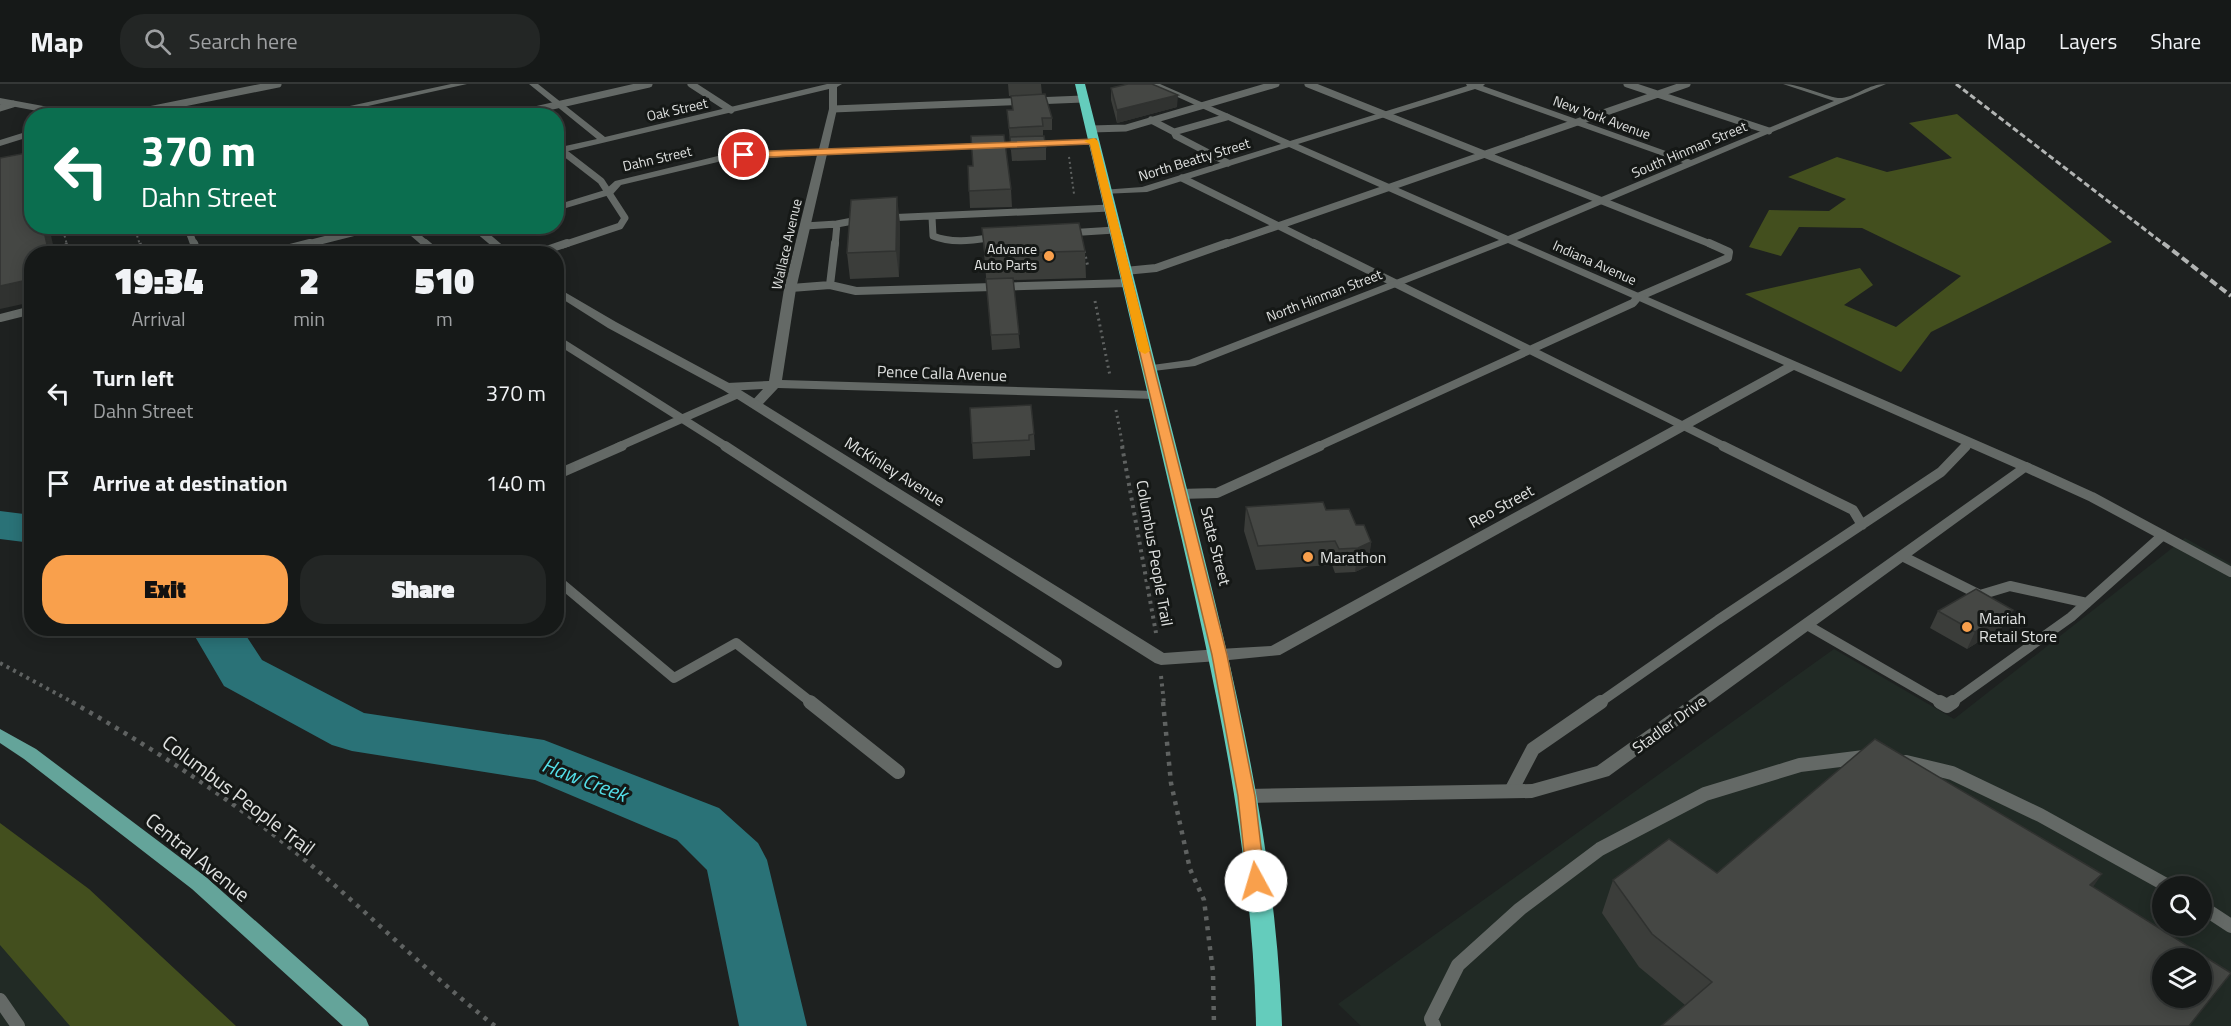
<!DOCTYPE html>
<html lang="en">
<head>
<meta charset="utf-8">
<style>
  body { margin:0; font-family:"Titillium Web",sans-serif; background:#232625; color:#f1f3f6; height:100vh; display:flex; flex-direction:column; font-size:22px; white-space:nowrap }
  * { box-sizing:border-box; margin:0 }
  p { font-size:20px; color:#9ea0a2 }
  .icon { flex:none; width:33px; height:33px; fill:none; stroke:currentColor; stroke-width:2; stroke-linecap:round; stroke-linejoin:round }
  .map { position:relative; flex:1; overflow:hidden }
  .side { position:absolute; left:24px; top:162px; width:540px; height:390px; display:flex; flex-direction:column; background:#161918; border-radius:24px; box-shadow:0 3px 15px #0003,0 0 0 2px #353837 }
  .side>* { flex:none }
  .guide { position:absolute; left:24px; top:24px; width:540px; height:126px; border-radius:24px; box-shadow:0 3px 15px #0003,0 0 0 2px #353837; background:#0b6e4f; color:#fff; overflow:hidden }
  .tools { position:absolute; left:2152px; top:792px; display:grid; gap:12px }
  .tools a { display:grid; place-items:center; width:60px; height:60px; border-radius:50%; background:#161918; box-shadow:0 3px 15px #0003,0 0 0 2px #353837; font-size:30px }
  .pin { position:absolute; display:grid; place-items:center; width:51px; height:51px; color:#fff; margin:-26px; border:3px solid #fff; border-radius:50%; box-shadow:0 2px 6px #0007 }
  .me { position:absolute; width:66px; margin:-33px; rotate:354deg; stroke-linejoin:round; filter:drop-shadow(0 0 4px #0008) }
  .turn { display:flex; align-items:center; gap:21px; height:126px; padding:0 18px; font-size:27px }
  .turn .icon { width:78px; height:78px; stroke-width:2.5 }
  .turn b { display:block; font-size:42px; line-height:51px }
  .eta { display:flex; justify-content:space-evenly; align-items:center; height:102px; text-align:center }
  .eta b { font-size:36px; font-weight:800; line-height:42px }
  .action { display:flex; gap:12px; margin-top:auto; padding:12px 18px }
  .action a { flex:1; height:69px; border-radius:24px; background:#f9a04c; color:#111; font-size:24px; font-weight:800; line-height:69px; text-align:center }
  .action a+a { background:#232625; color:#f1f3f6 }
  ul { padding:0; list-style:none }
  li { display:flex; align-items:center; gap:18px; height:90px; padding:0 18px }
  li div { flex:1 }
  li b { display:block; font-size:22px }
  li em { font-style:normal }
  header { display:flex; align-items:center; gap:36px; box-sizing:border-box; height:84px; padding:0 30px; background:#161918; border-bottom:2px solid #353837 }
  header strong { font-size:28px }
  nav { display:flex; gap:33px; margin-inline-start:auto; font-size:21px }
  .search { width:420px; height:54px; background:#232625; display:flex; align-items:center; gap:15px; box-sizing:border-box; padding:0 21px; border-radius:24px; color:#9ea0a2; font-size:22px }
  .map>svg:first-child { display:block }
  .built { fill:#212a25; fill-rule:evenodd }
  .green { fill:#434f1e }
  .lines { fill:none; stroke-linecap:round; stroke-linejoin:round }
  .river { fill:#2a7277; fill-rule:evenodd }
  .path-far3 { stroke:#5f6261; stroke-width:2; stroke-dasharray:2 3; stroke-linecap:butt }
  .path-far2 { stroke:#5f6261; stroke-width:3; stroke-dasharray:2 4; stroke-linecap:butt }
  .path-far1 { stroke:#5f6261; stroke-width:4; stroke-dasharray:3 4.5; stroke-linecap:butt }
  .path { stroke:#5f6261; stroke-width:4.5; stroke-dasharray:4 6; stroke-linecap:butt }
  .lane-far3 { stroke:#646966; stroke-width:7 }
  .lane-far2 { stroke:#646966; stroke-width:8 }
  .lane-far1 { stroke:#646966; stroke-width:10 }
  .lane { stroke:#646966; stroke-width:14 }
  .street { fill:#646966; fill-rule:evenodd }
  .secondary { fill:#646966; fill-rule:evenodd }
  .primary { fill:#64a49a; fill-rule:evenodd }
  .highway { fill:#64ccbc; fill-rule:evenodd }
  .rail-far1 { stroke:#b2b4b3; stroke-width:3; stroke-dasharray:6 3; stroke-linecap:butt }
  .rail { stroke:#b2b4b3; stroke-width:4; stroke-dasharray:8 4; stroke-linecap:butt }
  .wall { fill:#3b3d3a }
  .shaded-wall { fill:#303230 }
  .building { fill:#454744; stroke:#303230; stroke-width:1.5; fill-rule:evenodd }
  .route { fill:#f9a04c; stroke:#a26831; stroke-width:1.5 }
  .slow { fill:#f59e0b }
  .poi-dot { fill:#f9a04c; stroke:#151816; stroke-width:2 }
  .labels { text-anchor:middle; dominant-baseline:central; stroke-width:6; stroke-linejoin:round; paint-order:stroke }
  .far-street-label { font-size:14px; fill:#e0e2e1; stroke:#151816 }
  .far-poi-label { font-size:14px; fill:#e0e2e1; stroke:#151816; text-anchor:end }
  .street-label { font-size:16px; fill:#e0e2e1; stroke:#151816 }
  .poi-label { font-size:16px; fill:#e0e2e1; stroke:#151816; text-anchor:start }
  .near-street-label { font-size:20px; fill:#e0e2e1; stroke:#151816 }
  .near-water-label { font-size:21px; font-style:italic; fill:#53dde7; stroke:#151816 }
</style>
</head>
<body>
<header>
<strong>Map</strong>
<div class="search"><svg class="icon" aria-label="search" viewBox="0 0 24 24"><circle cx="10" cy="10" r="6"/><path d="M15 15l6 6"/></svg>Search here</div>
<nav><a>Map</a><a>Layers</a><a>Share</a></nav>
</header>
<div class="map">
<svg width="2231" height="942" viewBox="0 0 2231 942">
  <rect width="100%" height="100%" fill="#1e2120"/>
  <!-- built -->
  <path class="built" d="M2185 454 2231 480V942H1361L1338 920 1834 565 1954 635ZM2163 802H2202V842H2163ZM2163 874H2202V914H2163Z
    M0 804 131 942H0Z"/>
  <!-- green -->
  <path class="green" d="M1957 30 2112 158 1931 248 1901 288 1745 210 1860 184 1873 201 1844 221 1896 243 1961 192 1862 144 1799 143 1781 172 1749 163 1769 126 1829 127 1846 115 1788 93 1837 73 1887 88 1952 74 1909 39Z
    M0 739 89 805 236 942H70L0 861Z"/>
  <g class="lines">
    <!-- river -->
    <path class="river" d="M0 427 32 431V459L0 455Z
      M190 544H241L262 576 364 629 544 656 719 724 758 759 767 776 807 942H739L707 786 677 756 535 696 352 667 332 661 224 602Z"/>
    <!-- path-far3 -->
    <path class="path-far3" d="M1069 73 1074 110
      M62 142 67 161
      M134 142 140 161"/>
    <!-- path-far2 -->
    <path class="path-far2" d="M66 159 69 170
      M140 159 143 170
      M1084 167 1088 183
      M1095 217 1110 292
      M1116 326 1123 363"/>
    <!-- path-far1 -->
    <path class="path-far1" d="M1122 362 1156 549
      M0 579 74 619
      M1161 592 1164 619"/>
    <!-- path -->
    <path class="path" d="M72 618C151 663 228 713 299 771 366 826 426 888 495 942
      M1163 618 1171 699 1190 785 1204 816 1213 888 1214 942"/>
    <!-- lane-far3 -->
    <path class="lane-far3" d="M691 0 731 26
      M1308 0 1713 161
      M1627 0 1769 47
      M0 24 13 20
      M833 25 1083 15
      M119 32 278 0
      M508 32 649 0
      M1227 33 1174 48 1176 52 1228 79
      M1151 36 1174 48
      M1091 45 1126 44 1276 0
      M561 66 601 97 625 134 620 142 563 161
      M1182 94 1317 161
      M932 133 933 152C953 160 974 156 995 153
      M885 134 1110 124
      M837 140 863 135
      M187 142 194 161
      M405 142 427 161
      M805 142 837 140 835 161
      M1067 149 1115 146
      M304 161 379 142
      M1223 161 1687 0"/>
    <!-- lane-far2 -->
    <path class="lane-far2" d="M194 159 198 170
      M425 159 438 170
      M1314 159 1726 363
      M267 170 310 159
      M535 170 567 159
      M1125 187 1156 184 1227 159
      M830 201 835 159
      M791 204 830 201 856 207 1128 199
      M0 234 32 226
      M556 255 727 363
      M618 363 738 310
      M1317 363 1633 219 1638 213 1728 174 1729 168 1709 159
      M1965 363 1969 359"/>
    <!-- lane-far1 -->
    <path class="lane-far1" d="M725 362 1057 579
      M1723 362 1853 426 1862 441
      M2026 383 2092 413 2231 488
      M556 391 622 362
      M1179 410 1217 409 1320 362
      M1902 472 1980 511 2010 502 2087 519
      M556 495 674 594 736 559 812 619
      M1807 541 1942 619
      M1599 619 1718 536 1941 388 1966 362
      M1951 619 2071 533 2163 451"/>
    <!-- lane -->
    <path class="lane" d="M810 618 898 688
      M1940 618 1947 622 1953 618
      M1906 678 1952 689 2040 731 2168 802
      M1511 707 1533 665 1601 618
      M2202 823 2231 842
      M0 916 18 942
      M1434 942 1431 935 1458 881 1520 825 1600 765 1705 710 1800 681 1864 673"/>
    <!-- street -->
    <path class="street" d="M451 0H467L323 32H304Z
      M529 0H538L605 53 827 0H842L837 3V25L828 65 1096 55 1098 57 1093 60 827 70 796 205 782 296 1155 307 1161 311 1155 315 778 304 760 323H750L749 320 763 305 727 307 721 303 727 299 769 297 784 205 817 71 722 77 621 101 613 110 556 127V121L605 106 615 97 722 71 819 65 829 25V5L556 70V64L597 55Z
      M1149 0H1160L1290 57 1467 2 1466 0H1485L1483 2 1691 76 1834 17 1783 0C1802 0 1829 15 1842 14 1857 12 1868 0 1886 0L1517 156 2031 380 2033 383 1609 692 1532 714 1247 719 1241 717 1238 712 1241 707 1247 705 1532 700 1597 682 2016 384 1794 286 1280 571 1219 577 1213 575 1211 571 1213 567 1219 565 1271 562 1784 281 1508 159 1195 282 1145 288 1143 285 1145 282 1189 276 1499 156 1289 63 1147 108 1102 110V106L1142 103 1281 60ZM1475 5 1683 79 1508 152 1298 60Z
      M32 46V52L0 62V56Z
      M478 142H496L482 148H474V144Z"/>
    <!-- secondary -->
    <path class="secondary" d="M0 14 81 29 85 32H64L0 20Z
      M468 142H480L513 170H501Z
      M556 203 616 238 731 300 1164 569 1219 565 1225 567 1227 571 1225 575 1219 577 1161 581 1155 579 723 306 608 244 556 211Z"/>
    <!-- primary -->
    <path class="primary" d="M0 645 36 665 206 793 366 935 369 942H343L192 805 24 675 0 659Z"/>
    <!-- highway -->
    <path class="highway" d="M1075 0H1085C1120 138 1154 276 1189 413 1233 587 1276 762 1282 942H1256C1253 763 1213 588 1172 414 1140 276 1107 138 1075 0Z"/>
    <!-- rail-far1 -->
    <path class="rail-far1" d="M1956 0 2165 161"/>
    <!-- rail -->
    <path class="rail" d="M2163 159 2231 212"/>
  </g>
  <!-- wall -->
  <path class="wall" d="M1008 0H1041L1042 10 1052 34V46H1043V52L1046 63V76L1012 77 1007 26H1012L1011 12H1009Z
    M1111 4 1177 23 1117 39 1111 16Z
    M968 82H973L1011 105 1012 123 970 124Z
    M900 139 899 193 850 195 847 169Z
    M982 144 1085 167 1086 194 1013 196 1020 264 992 266Z
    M970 324 1034 350 1035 366H1030V372L973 375Z
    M1246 423 1326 426 1356 441 1371 458 1368 482 1355 488 1335 489 1332 481 1256 486 1244 447Z
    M2013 526 2004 542 1967 565 1930 544 1938 527Z
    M2102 790 1685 921 1639 883 1602 829 1613 796Z"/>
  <!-- shaded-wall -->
  <path class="shaded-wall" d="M1178 11 1177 23 1117 39V26Z
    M26 69 32 80V93Z
    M897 113 900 139 899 193 896 167Z
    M43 142H49L55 170H49Z
    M32 195V218L0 225V202Z
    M1371 458 1368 482 1355 488 1358 464Z
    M2013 526 2004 542 1967 565 1975 548Z
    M2102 790 2079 823 2090 801Z"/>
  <!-- building -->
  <path class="building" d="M1128 0H1152L1178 11 1117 26 1111 4Z
    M1045 10 1052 34H1042L1043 42 1009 44 1007 26H1013L1011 12Z
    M1004 51 1011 105 969 107 968 82H973L971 52Z
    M1044 52 1046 63 1011 65 1010 53Z
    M26 69 32 93V142H43L49 170H32V195L0 202V74Z
    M897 113 896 167 847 169 851 116Z
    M1079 139 1085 167 985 170 982 144Z
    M1013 194 1019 250 991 251 986 195Z
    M1031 321 1034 350 1029 351V356L972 359 970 324Z
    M1323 418 1326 426 1349 425 1356 441H1364L1371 458 1358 464 1339 465 1335 457 1258 462 1246 423Z
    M1976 505 2013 526 1975 548 1938 527Z
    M1875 655 2102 790 2090 801 2231 889 2189 942H1661L1712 898 1652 850 1613 796 1669 755 1717 789ZM2163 874H2202V914H2163Z"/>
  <!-- route -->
  <path class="route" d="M1096 55 1227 571 1255 712 1265 797 1262 802 1256 805 1250 802 1247 797 1238 712 1212 571 1090 60 744 74 740 71 744 68Z"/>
  <!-- slow -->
  <path class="slow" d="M1094 54 1098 57 1150 267 1145 270 1139 267 1090 60 1084 57Z"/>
  <!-- markers -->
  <g class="poi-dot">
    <circle cx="1049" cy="172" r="6"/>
    <circle cx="1308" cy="473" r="6"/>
    <circle cx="1967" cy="543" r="6"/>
  </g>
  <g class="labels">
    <!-- far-street labels -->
    <g class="far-street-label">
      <text transform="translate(677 25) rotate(-13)">Oak Street</text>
      <text transform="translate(1602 33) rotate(20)">New York Avenue</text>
      <text transform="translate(1689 65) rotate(-23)">South Hinman Street</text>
      <text transform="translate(657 74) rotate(-13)">Dahn Street</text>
      <text transform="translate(1194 75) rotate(-17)">North Beatty Street</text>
      <text transform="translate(786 160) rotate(-77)">Wallace Avenue</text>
      <text transform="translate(1595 178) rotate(24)">Indiana Avenue</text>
      <text transform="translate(1324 211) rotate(-21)">North Hinman Street</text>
    </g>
    <!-- far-poi labels -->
    <g class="far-poi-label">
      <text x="1037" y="164">Advance<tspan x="1037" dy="16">Auto Parts</tspan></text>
    </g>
    <!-- street labels -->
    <g class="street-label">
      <text transform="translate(942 289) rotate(2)">Pence Calla Avenue</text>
      <text transform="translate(895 387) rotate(32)">McKinley Avenue</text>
      <text transform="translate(1501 422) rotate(-29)">Reo Street</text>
      <text transform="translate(1216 462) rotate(76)">State Street</text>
      <text transform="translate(1155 469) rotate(80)">Columbus People Trail</text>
      <text transform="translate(1669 640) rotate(-36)">Stadler Drive</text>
    </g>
    <!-- poi labels -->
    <g class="poi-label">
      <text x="1320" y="473">Marathon</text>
      <text x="1979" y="534">Mariah<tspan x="1979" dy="18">Retail Store</tspan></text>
    </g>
    <!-- near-street labels -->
    <g class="near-street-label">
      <text transform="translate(239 711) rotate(37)">Columbus People Trail</text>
      <text transform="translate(198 773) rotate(39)">Central Avenue</text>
    </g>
    <!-- near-water labels -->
    <g class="near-water-label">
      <text transform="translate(585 695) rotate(21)">Haw Creek</text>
    </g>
  </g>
</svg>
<div class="tools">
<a><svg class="icon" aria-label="search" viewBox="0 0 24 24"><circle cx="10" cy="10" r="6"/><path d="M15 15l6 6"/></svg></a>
<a><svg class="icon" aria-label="layers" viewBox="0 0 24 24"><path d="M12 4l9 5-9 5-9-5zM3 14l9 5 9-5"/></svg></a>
</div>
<div class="pin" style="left:744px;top:71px;background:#d93025"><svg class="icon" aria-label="arrive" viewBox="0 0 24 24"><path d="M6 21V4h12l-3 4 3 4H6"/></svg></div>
<svg class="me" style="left:1256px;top:797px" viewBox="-20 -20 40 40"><circle r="19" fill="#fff"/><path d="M0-13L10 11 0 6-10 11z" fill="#f9a04c"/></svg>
<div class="guide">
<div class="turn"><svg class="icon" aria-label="left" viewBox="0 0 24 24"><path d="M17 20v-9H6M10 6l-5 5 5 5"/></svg><div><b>370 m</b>Dahn Street</div></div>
</div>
<section class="side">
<div class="eta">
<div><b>19:34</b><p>Arrival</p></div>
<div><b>2</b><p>min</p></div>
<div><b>510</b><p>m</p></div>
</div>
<ul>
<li><svg class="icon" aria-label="left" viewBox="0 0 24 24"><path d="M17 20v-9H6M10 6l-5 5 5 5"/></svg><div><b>Turn left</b><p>Dahn Street</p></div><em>370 m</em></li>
<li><svg class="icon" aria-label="arrive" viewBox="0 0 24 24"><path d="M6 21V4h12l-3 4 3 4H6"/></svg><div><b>Arrive at destination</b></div><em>140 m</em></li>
</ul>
<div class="action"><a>Exit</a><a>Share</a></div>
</section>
</div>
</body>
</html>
